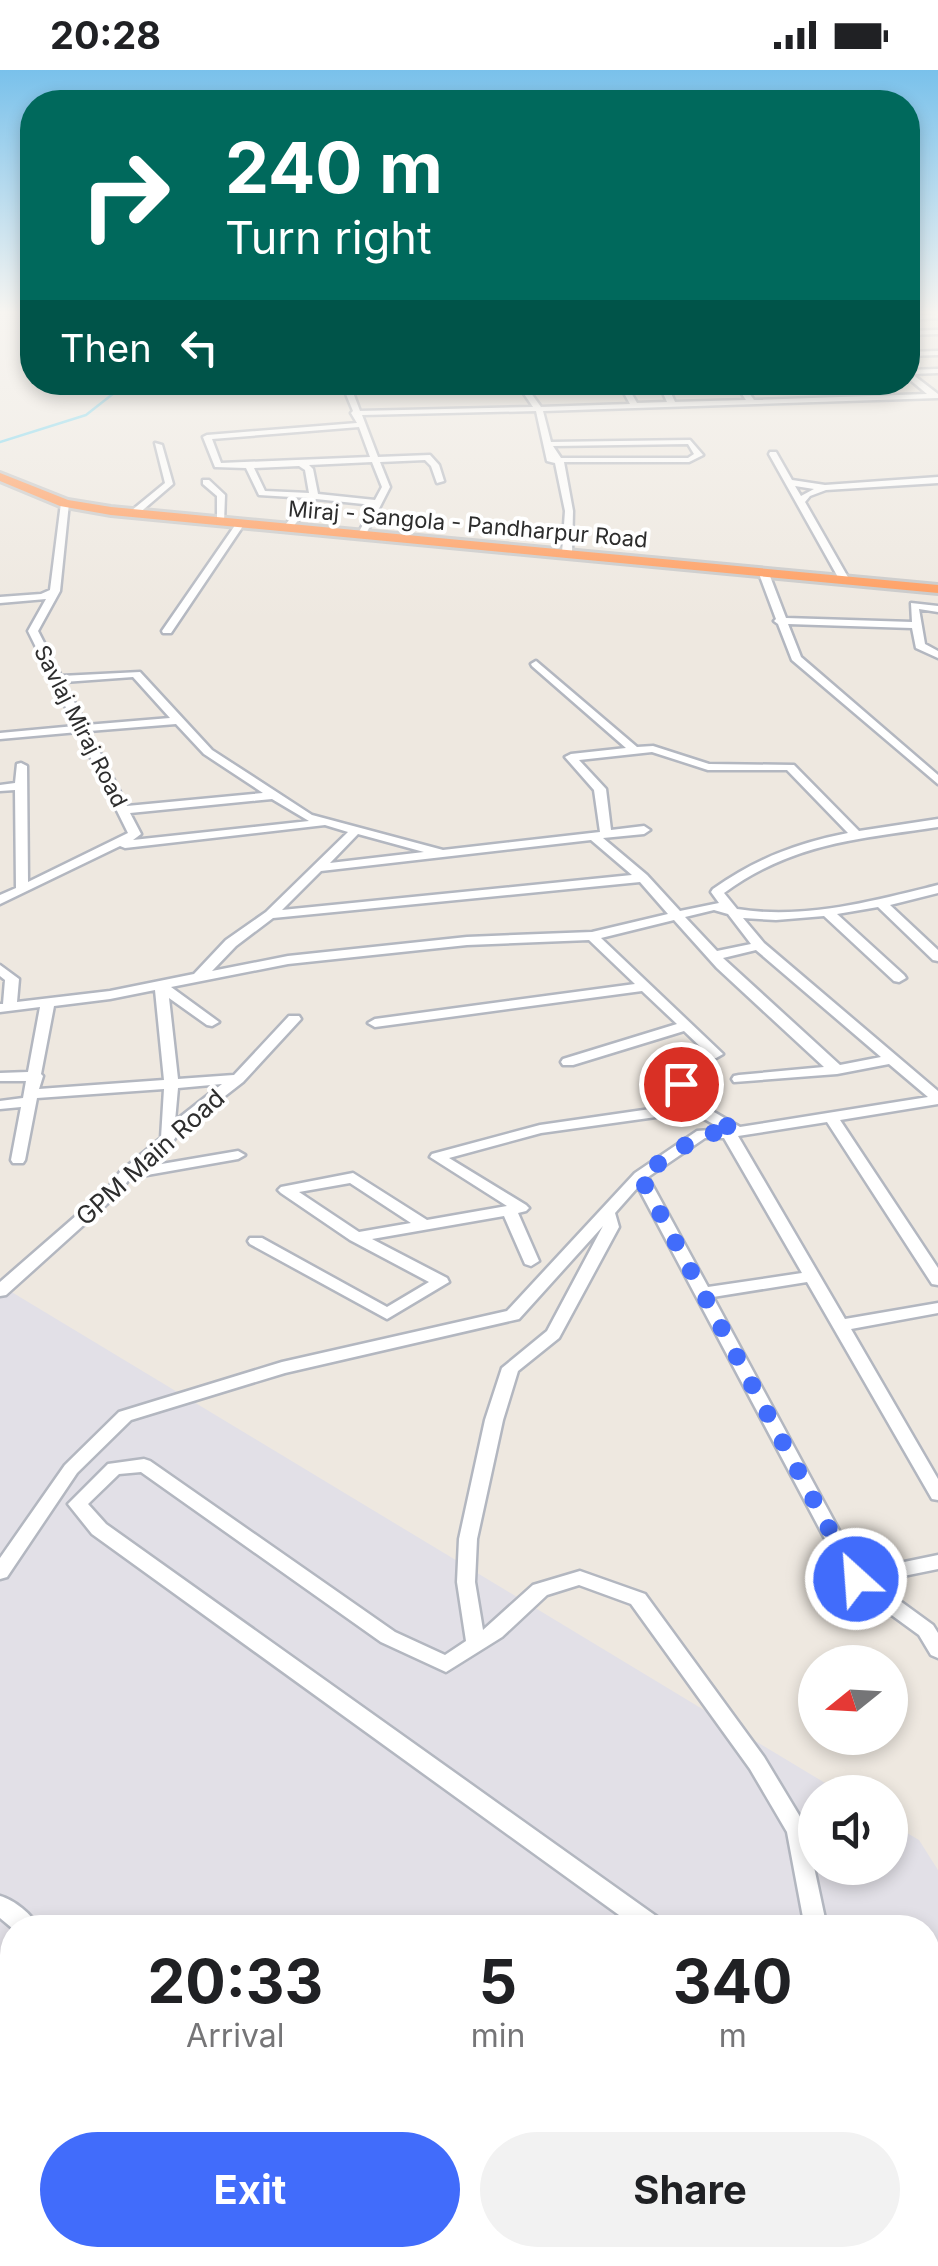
<!DOCTYPE html>
<html lang="en">
<head>
<meta charset="utf-8">
<style>
  body { margin:0; font-family:Inter,sans-serif; background:#f2f2f2; color:#202124; height:100vh; display:flex; flex-direction:column; font-size:38px; white-space:nowrap }
  * { box-sizing:border-box; margin:0 }
  p { font-size:32px; color:#757577 }
  .icon { flex:none; width:55px; height:55px; fill:none; stroke:currentColor; stroke-width:2; stroke-linecap:round; stroke-linejoin:round }
  .map { position:relative; flex:1; overflow:hidden }
  .drawer { position:absolute; left:0px; top:1845px; width:940px; height:352px; display:flex; flex-direction:column; background:#fff; border-radius:40px 40px 0 0; box-shadow:0 5px 15px #0003 }
  .drawer>* { flex:none }
  .hud { position:absolute; left:20px; top:20px; width:900px; height:305px; border-radius:40px; box-shadow:0 5px 15px #0003; background:#00695c; color:#fff; overflow:hidden }
  .needle { width:65px; rotate:252deg }
  .controls { position:absolute; left:798px; top:1575px; display:grid; gap:20px }
  .controls a { display:grid; place-items:center; width:110px; height:110px; border-radius:50%; background:#fff; box-shadow:0 5px 15px #0003; font-size:50px }
  .pin { position:absolute; display:grid; place-items:center; width:85px; height:85px; color:#fff; margin:-42px; border:5px solid #fff; border-radius:50%; box-shadow:0 2px 10px #0007 }
  .me { position:absolute; width:110px; margin:-55px; rotate:334deg; stroke-linejoin:round; filter:drop-shadow(0 0 8px #0008) }
  .turn { display:flex; align-items:center; gap:35px; height:210px; padding:0 40px; font-size:45px }
  .turn .icon { width:130px; height:130px; stroke-width:2.5 }
  .turn b { display:block; font-size:70px; line-height:85px }
  .then { display:flex; align-items:center; height:95px; padding:0 40px; background:#0003; gap:20px; font-size:38px }
  .eta { display:flex; justify-content:space-evenly; align-items:center; height:170px; text-align:center }
  .eta b { font-size:60px; font-weight:700; line-height:70px }
  .cta { display:flex; gap:20px; margin-top:auto; padding:20px 40px }
  .cta a { flex:1; height:115px; border-radius:60px; background:#416cfb; color:#fff; font-size:40px; font-weight:700; line-height:115px; text-align:center }
  .cta a+a { background:#f2f2f2; color:#202124 }
  .status { display:flex; justify-content:space-between; align-items:center; height:70px; padding:0 50px; background:#fff; direction:ltr }
  .status svg { height:28px; fill:currentColor }
  .map>svg:first-child { display:block }
  .industrial { fill:#e2e0e7; fill-rule:evenodd }
  .lines { fill:none; stroke-linecap:round; stroke-linejoin:round }
  .stream { stroke:#74d5f0; stroke-width:2.5 }
  .minor-casing { stroke:#b3b7c0; stroke-width:5 }
  .highway-casing { stroke:#c8c8c8; stroke-width:6 }
  .minor { fill:#fff; fill-rule:evenodd }
  .highway { fill:#ff9a5b; fill-rule:evenodd }
  .route { stroke:#416cfb; stroke-width:18; stroke-dasharray:0 32.4 }
  .labels { text-anchor:middle; dominant-baseline:central; stroke-width:8; stroke-linejoin:round; paint-order:stroke }
  .far-street-label { font-size:22px; fill:#2d2d2d; stroke:#fff }
  .street-label { font-size:25px; fill:#2d2d2d; stroke:#fff }
</style>
</head>
<body>
<div class="status"><b>20:28</b><svg viewBox="0 0 49 12"><path d="M0 12V9h3v3zM5 12V6h3v6zM10 12V3h3v9zM15 12V0h3v12zM26 1h20v11H26zM47 4h2v5h-2z"/></svg></div>
<div class="map">
<svg width="938" height="2196" viewBox="0 0 938 2196">
  <rect width="100%" height="100%" fill="#eee8e0"/>
  <!-- industrial -->
  <path class="industrial" d="M0 1215 840 1722H815V1798H890V1753L919 1770 938 1800V2196H0ZM12 1858H928V2185H12Z"/>
  <g class="lines">
    <!-- stream -->
    <path class="stream" d="M0 372 86 345 128 312"/>
    <defs>
      <path id="minor" d="M938 244V248L908 250V246Z
        M938 260V264L908 265V261Z
        M938 281V285L908 286V282Z
        M938 299V303L912 304 938 324V328L543 341 551 372 690 370 703 385 689 392H564L573 441 572 483 567 486 562 483 565 441 555 393 547 391 536 341 362 345 378 387 430 385 439 395 444 411 437 413 431 396 425 390 380 392 390 417 366 464 362 467 358 464 373 435 316 429 291 459H285V455L308 428 259 425 246 398 215 397 203 367 207 365 357 353 351 343 353 341 341 312H349L360 341 533 337 516 312H523L541 337 630 334 618 312H625L637 333 667 332 658 312H666L675 332 746 330 734 312H741L754 330 927 324 908 308V300ZM359 357 370 387 221 393 212 369ZM688 374 694 384 688 388H561L553 376ZM372 392 382 417 375 430 318 424 313 399 309 395ZM299 396 305 400 309 423 265 421 254 398Z
        M155 373 162 375 173 414 137 445H131V441L165 413Z
        M770 382H776L792 410 825 415 938 407V413L826 420 810 426 805 432 849 509 844 512 839 509 769 384ZM795 416 814 419 801 426Z
        M203 410H209L225 425 224 453 217 451V426L203 414Z
        M65 430 69 433 60 521 38 561 61 606 140 602 212 680 312 745 443 780 600 762 594 720 565 687 571 684 626 678 532 596 531 594 536 591 637 677 653 676 709 694 794 695 859 761 938 749V757C858 769 792 773 724 823L737 839C804 850 873 831 938 815V823L890 835 938 880V891L933 890 878 837 837 844 904 905 906 908 899 912 894 911 824 846 776 850 743 848 764 873 938 1021V1034L840 1050 938 1198V1215L932 1214 827 1052 738 1066 845 1249 938 1233V1243L851 1259 938 1409V1430L932 1429 807 1212 713 1227 861 1501 938 1485V1499L874 1512 933 1555 938 1563V1588L931 1585 919 1565 849 1514 638 1117 615 1143 619 1157 559 1268 518 1301 503 1350 477 1469 475 1512 483 1560 533 1515 580 1501 645 1524 764 1687 805 1755 827 1858H805L787 1762 750 1699 631 1534 579 1515 547 1525 502 1567 446 1602 381 1572 141 1402 119 1404 88 1434 106 1454 663 1851 666 1858H637L92 1464 68 1434 108 1394 144 1389 150 1391 395 1562 445 1585 466 1571 457 1512 459 1469 485 1350 502 1298 547 1261 603 1156 519 1249 285 1303 131 1350 77 1403 7 1507 0 1509V1488L65 1395 119 1342 282 1292 507 1241 635 1103 697 1061 722 1059 692 1042 541 1063 449 1088 526 1135 529 1138 526 1141 518 1143 539 1191 531 1196 525 1194 504 1146 372 1169 447 1208 449 1212 387 1249 250 1174 248 1171 250 1168H262L387 1237 429 1212 350 1170 281 1123 278 1120 281 1117 353 1103 427 1150 507 1136 430 1087 432 1084 540 1055 685 1034 661 991 668 987 705 981 684 961 573 995H563L561 992 563 989 677 954 642 921 375 957 368 953 375 949 635 914 589 870 467 875 288 894 171 917 219 952 212 956 207 955 169 928 178 1009 234 1005 289 946H299L301 949 243 1012 180 1061 171 1074 144 1097 238 1081 245 1085 238 1089 130 1108 118 1124 6 1225 0 1226V1212L108 1118 120 1102 161 1068 164 1019 37 1028 25 1090 23 1093H13L11 1090 21 1037 0 1039V1031L23 1028 26 1011H0V1003L28 1002 40 937 0 942V934H3L5 910 0 906V895L19 909 17 932 110 921 194 904 226 870 266 842 348 762 325 755 125 778 120 776 0 834V825L16 818 15 720 0 721V715L15 713 17 694 21 693 27 696 28 812 128 763 78 662 0 669V663L75 656 28 561 46 529 0 533V527L41 524 50 520 61 433ZM133 607 170 648 86 655 64 612ZM176 654 204 684 263 723 127 736 89 661ZM652 682 708 700H787L848 763C797 773 755 789 713 819L711 822 719 833 680 841 647 805 603 768 644 764 650 760 644 756 611 760 606 719 579 690ZM272 729 309 751 133 770 141 764 130 743ZM358 764 424 782 330 793ZM591 770 632 805 282 840 321 801ZM640 812 668 844 592 862 467 867 288 886 212 901 236 876 273 848ZM714 840 728 844 751 874 717 881 685 847ZM674 850 717 898 824 997 739 1005 734 1006 732 1009 734 1012 837 1004 889 994 928 1027 740 1057 700 1034 677 994 716 988 723 984 601 868ZM756 880 881 987 840 995 723 888ZM155 920 164 1010 39 1019 43 1006 41 1004 54 936 110 929ZM222 1014 175 1051 178 1018ZM705 1068H724L802 1203 708 1217 648 1107ZM350 1113 411 1153 359 1162 299 1122Z
        M238 451 245 453 171 563H163L162 561Z
        M760 499 768 501 786 548 912 552 911 533 938 536V542L919 539 925 574 938 581V588L916 578 912 558 788 554 801 587 938 705V714L792 590 778 554 774 551 776 549 758 501Z
        M0 1826C14 1830 32 1844 39 1858H12L0 1848Z
        M938 1892V1920L928 1925V1898Z
        M416 2185H449L456 2196H423Z
        M742 2185H770L765 2196H737Z
        M837 2185H871L878 2196H844Z"/>
      <path id="highway" d="M0 403 68 430 111 437 938 515V523L111 445 60 436 0 411Z"/>
    </defs>
    <!-- minor casing -->
    <use href="#minor" class="minor-casing"/>
    <!-- highway casing -->
    <use href="#highway" class="highway-casing"/>
    <!-- minor -->
    <use href="#minor" class="minor"/>
    <!-- highway -->
    <use href="#highway" class="highway"/>
  </g>
  <!-- sky -->
  <linearGradient id="sky" x2="0" y2="1"><stop stop-color="#79c1eb"/><stop offset="0.44" stop-color="#f7f5f1"/><stop offset="1" stop-color="#f7f5f1" stop-opacity="0"/></linearGradient>
  <rect width="938" height="551" fill="url(#sky)"/>
  <g class="lines">
    <!-- route -->
    <path class="route" d="M681 1014 694 1037 736 1061 702 1064 640 1106 856 1509"/>
  </g>
  <g class="labels">
    <!-- far-street labels -->
    <g class="far-street-label">
      <text transform="translate(468 454) rotate(5)">Miraj - Sangola - Pandharpur Road</text>
      <text transform="translate(81 656) rotate(63)">Savlaj Miraj Road</text>
    </g>
    <!-- street labels -->
    <g class="street-label">
      <text transform="translate(150 1087) rotate(-42)">GPM Main Road</text>
    </g>
  </g>
</svg>
<div class="controls">
<a><svg class="needle" viewBox="-14 -14 28 28"><path d="M0-13l5 13h-10z" fill="#e53935"/><path d="M0 13l5-13h-10z" fill="#757577"/></svg></a>
<a><svg class="icon" aria-label="sound" viewBox="0 0 24 24"><path d="M4 9h4l5-4v14l-5-4H4zM17 9q2 3 0 6"/></svg></a>
</div>
<div class="pin" style="left:681px;top:1014px;background:#d93025"><svg class="icon" aria-label="arrive" viewBox="0 0 24 24"><path d="M6 21V4h12l-3 4 3 4H6"/></svg></div>
<svg class="me" style="left:856px;top:1509px" viewBox="-20 -20 40 40"><circle r="17" fill="#416cfb" stroke="#fff" stroke-width="3"/><path d="M0-11L8 9 0 5-8 9z" fill="#fff"/></svg>
<div class="hud">
<div class="turn"><svg class="icon" aria-label="right" viewBox="0 0 24 24"><path d="M7 20v-9h11M14 6l5 5-5 5"/></svg><div><b>240 m</b>Turn right</div></div>
<div class="then">Then<svg class="icon" aria-label="left" viewBox="0 0 24 24"><path d="M17 20v-9H6M10 6l-5 5 5 5"/></svg></div>
</div>
<section class="drawer">
<div class="eta">
<div><b>20:33</b><p>Arrival</p></div>
<div><b>5</b><p>min</p></div>
<div><b>340</b><p>m</p></div>
</div>
<div class="cta"><a>Exit</a><a>Share</a></div>
</section>
</div>
</body>
</html>
